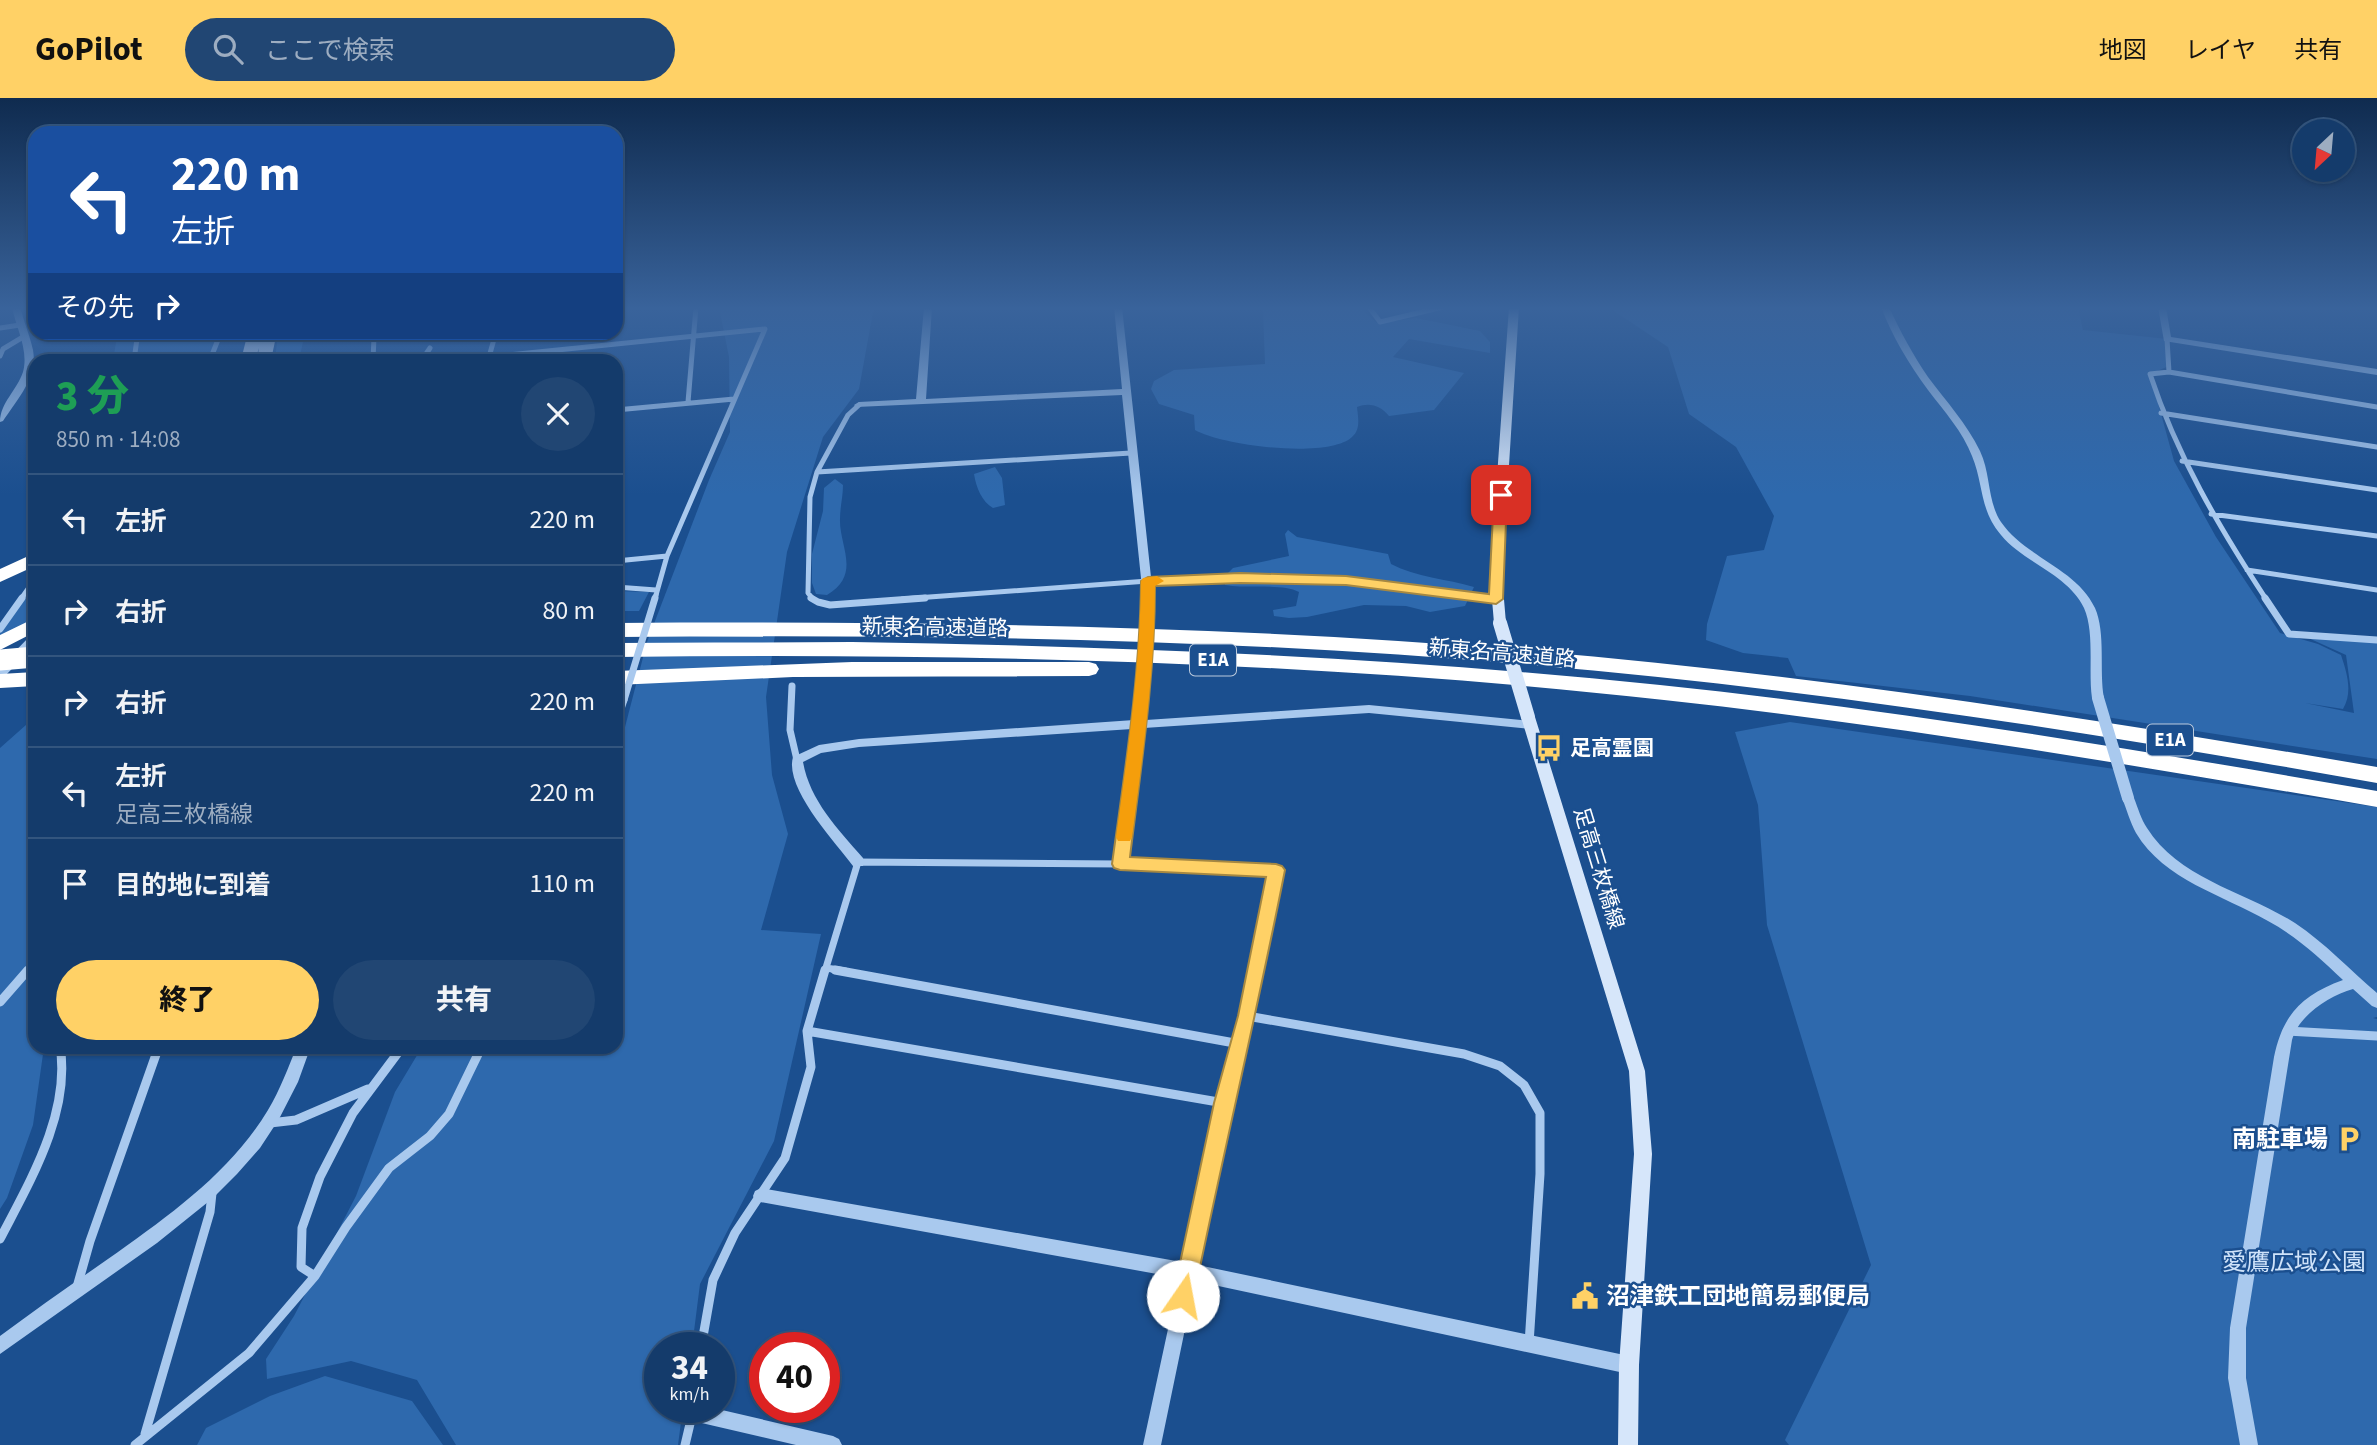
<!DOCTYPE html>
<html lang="ja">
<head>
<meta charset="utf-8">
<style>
  body { margin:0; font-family:"Source Sans 3","Noto Sans JP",sans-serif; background:#214673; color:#f1f3f6; height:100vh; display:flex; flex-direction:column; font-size:26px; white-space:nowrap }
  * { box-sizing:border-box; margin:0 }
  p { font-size:23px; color:#9dadc1 }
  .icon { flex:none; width:38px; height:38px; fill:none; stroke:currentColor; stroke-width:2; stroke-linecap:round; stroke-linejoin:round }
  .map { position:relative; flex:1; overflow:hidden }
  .panel { position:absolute; left:28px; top:256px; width:595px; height:700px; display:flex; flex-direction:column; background:#143b6b; border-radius:21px; box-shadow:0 2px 5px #0004,0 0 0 2px #33557e }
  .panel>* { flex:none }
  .hud { position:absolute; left:28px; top:28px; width:595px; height:214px; border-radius:21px; box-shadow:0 2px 5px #0004,0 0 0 2px #33557e; background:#1a4fa0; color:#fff; overflow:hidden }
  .needle { width:46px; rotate:206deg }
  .tools { position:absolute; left:2292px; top:21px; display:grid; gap:14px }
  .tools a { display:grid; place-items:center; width:63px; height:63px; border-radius:50%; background:#143b6b; box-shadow:0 2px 5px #0004,0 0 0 2px #33557e; font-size:35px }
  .speed { position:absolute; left:644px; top:1234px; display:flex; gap:14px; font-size:35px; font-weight:700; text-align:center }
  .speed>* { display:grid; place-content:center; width:91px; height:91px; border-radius:50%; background:#143b6b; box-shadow:0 2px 5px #0004,0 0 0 2px #33557e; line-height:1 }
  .speed small { font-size:18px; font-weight:400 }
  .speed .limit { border:10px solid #d22; background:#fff; color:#111 }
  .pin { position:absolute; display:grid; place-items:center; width:60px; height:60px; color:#fff; margin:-30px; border-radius:14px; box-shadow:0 4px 10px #0006 }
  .me { position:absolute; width:77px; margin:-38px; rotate:12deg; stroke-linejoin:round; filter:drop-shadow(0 0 5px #0008) }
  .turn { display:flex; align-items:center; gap:24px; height:147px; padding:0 28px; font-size:32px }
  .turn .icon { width:91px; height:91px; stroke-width:2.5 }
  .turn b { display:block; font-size:49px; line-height:60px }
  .then { display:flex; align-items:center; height:66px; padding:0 28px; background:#0003; gap:14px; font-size:26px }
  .round { display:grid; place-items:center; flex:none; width:74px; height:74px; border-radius:37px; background:#214673 }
  .overview { display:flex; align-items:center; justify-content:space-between; height:119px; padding:0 28px }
  h1 { font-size:42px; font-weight:800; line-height:52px; color:#1e9e55 }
  .cta { display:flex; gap:14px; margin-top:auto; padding:14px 28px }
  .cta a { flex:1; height:80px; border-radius:42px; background:#ffd166; color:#111; font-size:28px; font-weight:800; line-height:80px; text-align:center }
  .cta a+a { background:#214673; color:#f1f3f6 }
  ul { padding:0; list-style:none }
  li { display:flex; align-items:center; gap:21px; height:91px; padding:0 28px; border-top:2px solid #33557e }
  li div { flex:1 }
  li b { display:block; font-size:26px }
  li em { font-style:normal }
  header { display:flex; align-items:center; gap:42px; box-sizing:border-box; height:98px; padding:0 35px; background:#ffd166; color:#111 }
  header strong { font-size:33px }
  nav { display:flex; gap:38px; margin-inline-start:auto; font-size:24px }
  .search { width:490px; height:63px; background:#214673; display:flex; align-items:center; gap:18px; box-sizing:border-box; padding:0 24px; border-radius:38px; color:#9dadc1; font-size:26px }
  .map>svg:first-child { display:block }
  .green { fill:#2e69ad }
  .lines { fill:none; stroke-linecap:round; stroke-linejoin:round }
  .minor-far2 { stroke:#a9c9ee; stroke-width:5 }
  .minor-far1 { stroke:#a9c9ee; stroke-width:7 }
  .minor { stroke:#a9c9ee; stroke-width:9 }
  .tertiary { fill:#a9c9ee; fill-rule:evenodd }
  .secondary { fill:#d6e6fa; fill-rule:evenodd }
  .motorway { fill:#fff; fill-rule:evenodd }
  .minor-bridge-far1 { stroke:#a9c9ee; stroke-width:5 }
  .minor-bridge { stroke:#a9c9ee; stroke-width:7 }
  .tertiary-bridge { stroke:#a9c9ee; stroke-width:12 }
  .secondary-bridge { stroke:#d6e6fa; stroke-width:14 }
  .motorway-bridge { stroke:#fff; stroke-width:21 }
  .route { fill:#ffd166; stroke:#a68842; stroke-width:2 }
  .slow { fill:#f59e0b }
  .labels { text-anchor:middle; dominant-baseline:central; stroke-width:5; stroke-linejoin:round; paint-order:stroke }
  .shield { fill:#1b4f8f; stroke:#bbcadd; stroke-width:2 }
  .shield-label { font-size:19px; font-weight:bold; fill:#fff }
  .street-label { font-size:21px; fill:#fff; stroke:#1b4f8f }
  .poi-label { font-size:21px; font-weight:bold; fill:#fff; stroke:#1b4f8f; text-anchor:start }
  .near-poi-label { font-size:24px; font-weight:bold; fill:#fff; stroke:#1b4f8f; text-anchor:end }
  .near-park-label { font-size:24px; fill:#cfe3fa; stroke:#1b4f8f }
</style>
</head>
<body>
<header>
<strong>GoPilot</strong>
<div class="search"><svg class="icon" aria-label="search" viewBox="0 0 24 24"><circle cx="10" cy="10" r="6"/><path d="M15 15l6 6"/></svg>ここで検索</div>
<nav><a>地図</a><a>レイヤ</a><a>共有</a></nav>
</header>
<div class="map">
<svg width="2377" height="1347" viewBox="0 0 2377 1347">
  <rect width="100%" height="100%" fill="#1b4f8f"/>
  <!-- green -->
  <path class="green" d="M719 209H877L873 214 859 291 823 339 787 454 766 599 772 677 788 736 761 832 821 836 774 1043 700 1186 692 1249 660 1250V1309H683L678 1347H456L417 1282 351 1263 267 1281 266 1261 294 1218 356 1098 395 994 422 949 616 948V647L624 633 647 544 709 382 730 334 729 259Z
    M1299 209H1359L1377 225 1416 220 1480 233 1490 244V255L1409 241 1393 259 1464 275 1434 312 1389 318C1381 308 1370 304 1357 309 1358 319 1361 332 1352 339 1329 361 1223 348 1195 332L1194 317 1159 306 1151 291 1154 283 1174 272 1265 266 1263 212Z
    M1608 209H2078L2083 232 2167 241 2169 268 2150 276 2174 363 2216 439 2280 535 2318 546 2341 557C2347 575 2353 594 2343 611L2305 605 2354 615 2346 557 2304 538 2377 542V661L1970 598 1796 578 1788 560 1743 555 1706 542 1707 526 1727 458 1764 452 1774 418 1736 349 1689 316 1668 249Z
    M121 235H218L209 262H113L117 239Z
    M278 235H305L299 262H275Z
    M995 369 1002 380 1005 407 993 410C982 404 976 389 974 376Z
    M835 381 843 387C843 399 840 409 840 421 839 448 862 476 827 497L816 496 812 485V456L823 413 824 390Z
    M1288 432 1297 439 1388 456 1391 466C1416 479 1447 481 1474 489L1465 508 1430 514 1406 508 1364 507 1307 519 1289 520 1274 518 1273 512 1296 508 1299 494C1282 485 1248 491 1225 487L1224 479 1233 470 1289 458 1285 436Z
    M35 482V521L0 541V530Z
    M616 493 649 494 639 513H616Z
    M35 619V948L44 949 33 1027 7 1100 0 1111V650Z
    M1790 624 2377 709V919L2373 920 2377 921V1347H1789L1785 1342 1871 1167 1767 827 1758 707 1735 634Z
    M325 1278 412 1303 443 1347H197L206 1330 270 1298Z"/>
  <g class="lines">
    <!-- minor-far2 -->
    <path class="minor-far2" d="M1369 209 1380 224 1443 209
      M0 230 20 227
      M496 234 489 259 765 231 667 458 656 497
      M2167 241 2169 274 2150 276C2177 358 2219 429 2266 501
      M0 258 3 251 23 239
      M134 262 138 234
      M210 262 221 234
      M373 262 374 239
      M422 262 430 250
      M2169 274 2377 309
      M688 304 696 209
      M616 312 734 301
      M2161 315 2377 349
      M2182 363 2377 392
      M817 374 1131 355
      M2211 416 2377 438
      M616 463 667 458
      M2247 472 2377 492
      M616 489 656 492
      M21 501 35 481
      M813 501 808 495 810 399 817 374 848 317 859 307
      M902 501 1148 483"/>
    <!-- minor-far1 -->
    <path class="minor-far1" d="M811 500 818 504 830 507 925 500
      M2265 500 2289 536 2377 542
      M0 531 22 500
      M792 588 790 632 797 662
      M616 618 619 617 624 602
      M826 870 845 873
      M27 873 35 864
      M825 873 858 764 1120 766 1276 772"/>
    <!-- minor -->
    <path class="minor" d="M835 872 1240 946
      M0 904 28 872
      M1247 918 1464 956 1500 968 1524 987 1540 1015V1076L1529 1246
      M807 933 1224 1005
      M2287 933 2377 938
      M58 951 77 948
      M270 1025 296 1022 368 991
      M0 1141C30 1083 71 1015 60 948
      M315 1178 301 1169 302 1130 320 1079 353 1015 403 948
      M77 1189 90 1143 159 948
      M701 1250 713 1182 735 1135 785 1060 811 969 807 933 825 872
      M145 1336 210 1114 212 1095
      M135 1347 249 1255 315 1178 346 1129 389 1070 430 1038 449 1016 482 948
      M685 1347 694 1309"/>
    <!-- tertiary -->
    <path class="tertiary" d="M12 209H20C24 224 30 238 33 252 38 279 17 302 3 323L0 324C0 305 17 292 23 274 29 252 16 230 12 209Z
      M924 209H932L926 301 1122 291 1114 209H1122L1151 479 1240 476 1346 478 1496 497 1501 501 1496 505 1346 486 1240 484 1151 486 1153 506 1148 510 1144 509 1122 297 856 309 854 307 859 304 916 301Z
      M1881 209H1889C1900 233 1913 257 1928 279 1946 303 1967 326 1980 353 1991 376 1987 403 2001 424 2026 460 2076 470 2095 510 2106 535 2099 573 2104 600L2102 603 2098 604 2092 600C2088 573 2095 535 2084 510 2068 476 2024 465 2001 437 1979 411 1984 387 1972 358 1963 334 1944 313 1928 292 1909 266 1892 238 1881 209Z
      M2158 209H2166L2171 239 2377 271V277L2164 243Z
      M489 256 493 259 492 262H454L458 259Z
      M35 536V547L4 579 0 580V569L31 537Z
      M1143 593 1149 597 1146 622 1369 607 1530 623 1536 627 1530 631 1369 615 1144 630 1126 766 1125 770H1115L1114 766 1132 631 859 649 821 655 803 664C810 703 838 731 863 760L864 764 863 768H853C835 744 784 690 793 659L819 647 859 641 1134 622 1137 597Z
      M2128 695 2132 697 2134 700C2138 710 2141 721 2147 730 2179 781 2246 794 2295 825 2325 845 2350 872 2377 895V910L2372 908 2353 891C2329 898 2299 917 2292 942L2246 1230V1280L2258 1347H2240L2228 1280 2230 1230 2274 959C2283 916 2302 897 2343 882 2320 860 2296 838 2268 823 2223 797 2164 782 2136 735 2130 724 2127 712 2122 700L2124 697Z
      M1276 767 1281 768 1283 772 1254 918 1231 1005 1198 1167 1629 1258 1635 1261 1638 1267 1635 1273 1629 1276 1195 1183 1161 1347H1143L1179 1180 755 1103 753 1098 755 1093 761 1090 1182 1164 1217 1005 1240 918 1269 772 1271 768Z
      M297 948H311L298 984 279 1021 260 1050 237 1076 213 1100 157 1145 0 1256V1238C39 1209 78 1182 118 1154 174 1114 232 1072 268 1012 280 992 288 970 297 948Z
      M686 1309H709L833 1338 839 1341 842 1347H796L693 1323 687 1320 684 1314Z"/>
    <!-- secondary -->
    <path class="secondary" d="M1509 209H1519L1502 478 1506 525 1500 529 1494 525 1490 478Z
      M1528 614 1535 619 1645 973 1652 1056 1639 1267 1638 1347H1618L1619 1267 1634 1056 1629 973 1521 619Z"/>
    <!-- motorway -->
    <path class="motorway" d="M248 234H277L271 262H257L259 250 255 262H241Z
      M35 455V468L0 484V471Z
      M35 520V534L0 552V537Z
      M616 525C921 523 1227 527 1531 553 1815 577 2097 621 2377 669V685C2097 635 1815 591 1531 567 1227 540 921 536 616 539Z
      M852 544C1122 548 1391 559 1660 587 1900 612 2139 652 2377 693V709C2140 668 1903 628 1664 602 1316 563 966 555 616 559V545Z
      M852 564H1089L1096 566 1099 571 1096 576 1089 578 793 579 616 587V573Z
      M35 574V588L0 590V576Z"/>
    <!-- minor-bridge-far1 -->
    <path class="minor-bridge-far1" d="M655 501 656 497"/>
    <!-- minor-bridge -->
    <path class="minor-bridge" d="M624 602 655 500"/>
    <!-- tertiary-bridge -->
    <path class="tertiary-bridge" d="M1143 597 1148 506
      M2098 600 2128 700"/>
    <!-- secondary-bridge -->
    <path class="secondary-bridge" d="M1500 525 1528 619"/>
    <!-- motorway-bridge -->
    <path class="motorway-bridge" d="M0 562 35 559"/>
  </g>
  <!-- sky -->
  <linearGradient id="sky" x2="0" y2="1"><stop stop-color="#0f2b4f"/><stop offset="0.53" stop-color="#39639b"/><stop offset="1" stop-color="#39639b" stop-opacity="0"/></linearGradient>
  <rect width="2377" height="397" fill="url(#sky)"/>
  <!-- route -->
  <path class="route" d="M1501 393 1507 397 1503 501 1496 506 1346 487 1240 485 1155 488C1155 579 1141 669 1130 759L1276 766 1282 768 1285 772C1257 915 1223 1056 1194 1198L1191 1206 1183 1209 1176 1206 1173 1198 1214 1005 1238 918 1266 779 1120 772 1114 770 1112 766C1125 671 1140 578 1141 483L1148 479 1240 475 1346 478 1489 496 1494 397Z"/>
  <!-- slow -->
  <path class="slow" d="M1157 478 1164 483 1155 488C1155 572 1143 655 1132 739L1130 743H1118L1116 739C1128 653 1140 569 1141 483L1143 480Z"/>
  <!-- icons -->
  <defs>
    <symbol id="bus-bare" viewBox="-9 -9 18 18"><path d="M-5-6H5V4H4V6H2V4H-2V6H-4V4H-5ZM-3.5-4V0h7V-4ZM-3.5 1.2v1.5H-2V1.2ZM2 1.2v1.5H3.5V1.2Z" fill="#ffd166" stroke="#1b4f8f" stroke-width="2.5" paint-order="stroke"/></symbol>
    <symbol id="parking-bare" viewBox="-9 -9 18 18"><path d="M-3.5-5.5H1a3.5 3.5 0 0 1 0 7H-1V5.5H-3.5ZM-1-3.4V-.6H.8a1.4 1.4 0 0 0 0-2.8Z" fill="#ffd166" stroke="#1b4f8f" stroke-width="2.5" paint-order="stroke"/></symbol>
    <symbol id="civic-bare" viewBox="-9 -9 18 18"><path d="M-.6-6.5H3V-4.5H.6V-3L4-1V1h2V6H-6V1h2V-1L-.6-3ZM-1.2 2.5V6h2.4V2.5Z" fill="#ffd166" stroke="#1b4f8f" stroke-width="2.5" paint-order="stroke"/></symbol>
  </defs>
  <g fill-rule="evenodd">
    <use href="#bus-bare" x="1530" y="631" width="38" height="38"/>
    <use href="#parking-bare" x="2330" y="1022" width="38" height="38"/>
    <use href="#civic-bare" x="1566" y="1179" width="38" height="38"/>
  </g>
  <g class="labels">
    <!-- shield labels -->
    <g class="shield">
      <rect x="1190" y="546.5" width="46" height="31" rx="5"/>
      <rect x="2147" y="626.5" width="46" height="31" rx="5"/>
    </g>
    <g class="shield-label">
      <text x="1213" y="562">E1A</text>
      <text x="2170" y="642">E1A</text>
    </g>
    <!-- street labels -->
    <g class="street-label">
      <text transform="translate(935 529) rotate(1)">新東名高速道路</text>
      <text transform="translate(1502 555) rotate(5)">新東名高速道路</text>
      <text transform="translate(1599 770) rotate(73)">足高三枚橋線</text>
    </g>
    <!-- poi labels -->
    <g class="poi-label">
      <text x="1570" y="650">足高霊園</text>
    </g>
    <!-- near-poi labels -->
    <g class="near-poi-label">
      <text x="2328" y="1041">南駐車場</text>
      <text x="1606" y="1198" text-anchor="start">沼津鉄工団地簡易郵便局</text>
    </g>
    <!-- near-park labels -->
    <g class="near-park-label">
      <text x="2294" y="1164">愛鷹広域公園</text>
    </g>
  </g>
</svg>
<div class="tools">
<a><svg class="needle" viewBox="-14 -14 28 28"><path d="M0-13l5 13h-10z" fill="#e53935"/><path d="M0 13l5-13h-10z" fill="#9dadc1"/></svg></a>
</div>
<div class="speed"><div>34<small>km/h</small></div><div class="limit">40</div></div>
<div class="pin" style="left:1501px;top:397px;background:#d93025"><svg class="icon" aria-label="arrive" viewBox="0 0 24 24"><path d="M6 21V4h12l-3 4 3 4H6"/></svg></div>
<svg class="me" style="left:1183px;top:1198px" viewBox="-20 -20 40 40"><circle r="19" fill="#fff"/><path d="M0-13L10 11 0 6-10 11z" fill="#ffd166"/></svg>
<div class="hud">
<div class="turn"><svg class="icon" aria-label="left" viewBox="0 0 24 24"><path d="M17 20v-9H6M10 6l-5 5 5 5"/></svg><div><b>220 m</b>左折</div></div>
<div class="then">その先<svg class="icon" aria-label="right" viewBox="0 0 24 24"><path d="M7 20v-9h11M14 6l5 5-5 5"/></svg></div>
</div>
<section class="panel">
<div class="overview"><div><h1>3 分</h1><p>850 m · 14:08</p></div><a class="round"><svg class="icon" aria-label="close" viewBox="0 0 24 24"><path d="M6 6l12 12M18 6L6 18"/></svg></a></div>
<ul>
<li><svg class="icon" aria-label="left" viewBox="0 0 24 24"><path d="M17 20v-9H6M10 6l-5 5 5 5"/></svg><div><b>左折</b></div><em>220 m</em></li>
<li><svg class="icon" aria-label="right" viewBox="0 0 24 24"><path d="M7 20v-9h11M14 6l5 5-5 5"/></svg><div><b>右折</b></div><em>80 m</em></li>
<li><svg class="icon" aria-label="right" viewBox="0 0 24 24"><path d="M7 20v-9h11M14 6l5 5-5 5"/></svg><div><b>右折</b></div><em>220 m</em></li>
<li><svg class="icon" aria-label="left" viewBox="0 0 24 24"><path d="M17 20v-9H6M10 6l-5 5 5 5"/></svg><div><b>左折</b><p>足高三枚橋線</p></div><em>220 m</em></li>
<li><svg class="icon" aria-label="arrive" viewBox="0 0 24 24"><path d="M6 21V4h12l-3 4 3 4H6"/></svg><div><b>目的地に到着</b></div><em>110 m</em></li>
</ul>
<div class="cta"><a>終了</a><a>共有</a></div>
</section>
</div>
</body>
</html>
